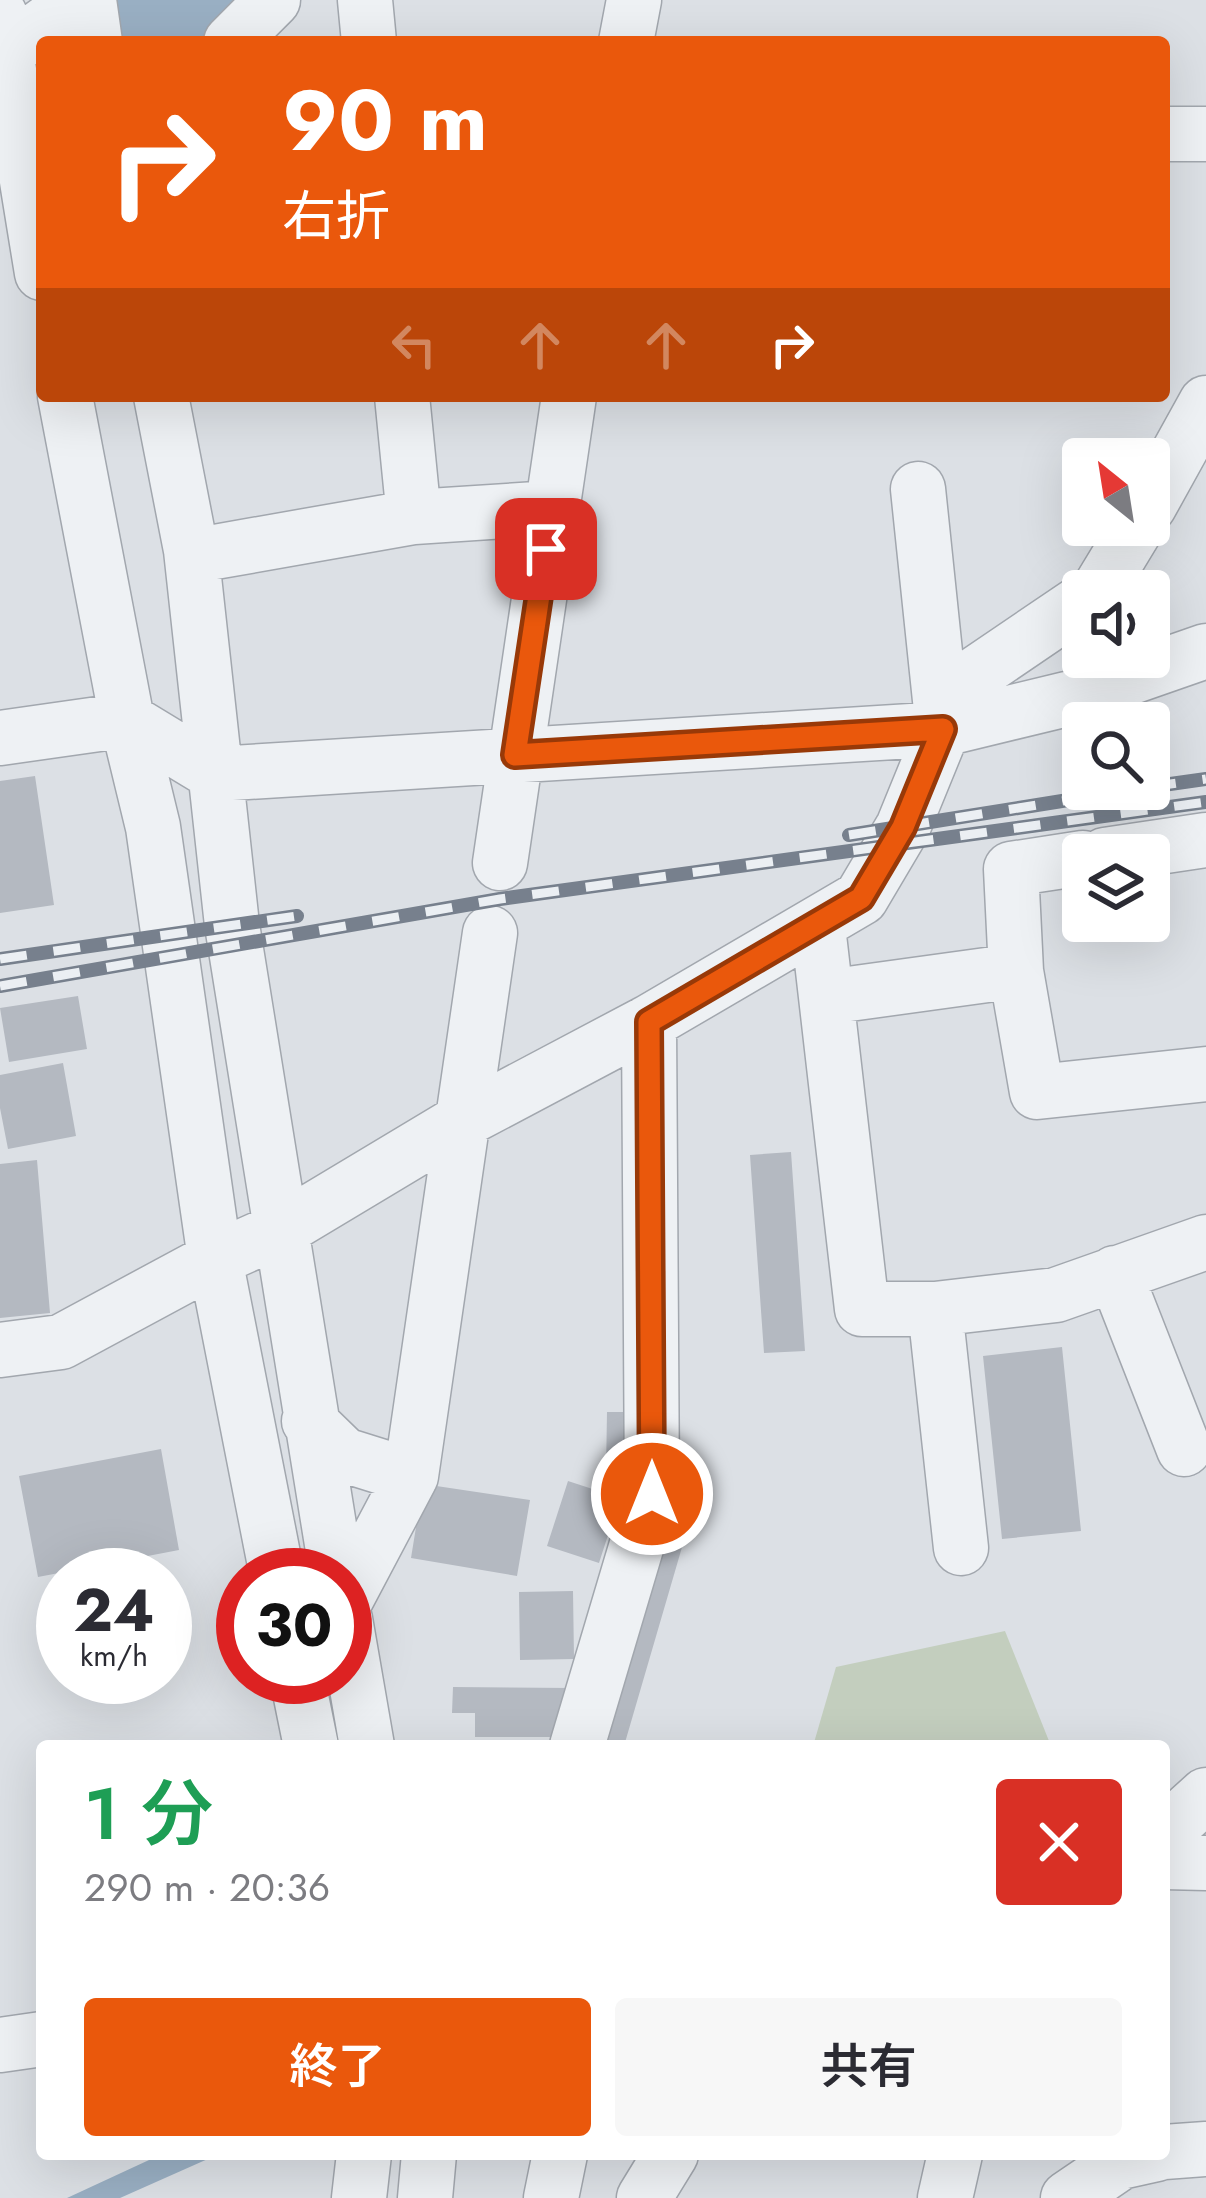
<!DOCTYPE html>
<html lang="ja">
<head>
<meta charset="utf-8">
<style>
  body { margin:0; font-family:Jost,"Noto Sans JP",sans-serif; background:#f7f7f7; color:#2b2b33; height:100vh; display:flex; flex-direction:column; font-size:45px; white-space:nowrap }
  * { box-sizing:border-box; margin:0 }
  p { font-size:39px; color:#7c7c81 }
  .icon { flex:none; width:66px; height:66px; fill:none; stroke:currentColor; stroke-width:2; stroke-linecap:round; stroke-linejoin:round }
  .map { position:relative; flex:1; overflow:hidden }
  .side { position:absolute; left:36px; top:1740px; width:1134px; height:420px; display:flex; flex-direction:column; background:#fff; border-radius:12px; box-shadow:0 12px 48px #0002 }
  .side>* { flex:none }
  .hud { position:absolute; left:36px; top:36px; width:1134px; height:366px; border-radius:12px; box-shadow:0 12px 48px #0002; background:#ea580c; color:#fff; overflow:hidden }
  .needle { width:78px; rotate:330deg }
  .fabs { position:absolute; left:1062px; top:438px; display:grid; gap:24px }
  .fabs a { display:grid; place-items:center; width:108px; height:108px; border-radius:12px; background:#fff; box-shadow:0 12px 48px #0002; font-size:60px }
  .speed { position:absolute; left:36px; top:1548px; display:flex; gap:24px; font-size:60px; font-weight:700; text-align:center }
  .speed>* { display:grid; place-content:center; width:156px; height:156px; border-radius:50%; background:#fff; box-shadow:0 12px 48px #0002; line-height:1 }
  .speed small { font-size:30px; font-weight:400 }
  .speed .limit { border:18px solid #d22; background:#fff; color:#111 }
  .pin { position:absolute; display:grid; place-items:center; width:102px; height:102px; color:#fff; margin:-51px; border-radius:24px; box-shadow:0 6px 18px #0006 }
  .me { position:absolute; width:132px; margin:-66px; rotate:0deg; stroke-linejoin:round; filter:drop-shadow(0 0 9px #0008) }
  .turn { display:flex; align-items:center; gap:42px; height:252px; padding:0 48px; font-size:54px }
  .turn .icon { width:156px; height:156px; stroke-width:2.5 }
  .turn b { display:block; font-size:84px; line-height:102px }
  .lanes { display:flex; align-items:center; height:114px; padding:0 48px; background:#0003; justify-content:center; gap:60px; direction:ltr }
  .lanes .off { opacity:.35 }
  .round { display:grid; place-items:center; flex:none; width:126px; height:126px; border-radius:12px; background:#f7f7f7 }
  .head { display:flex; align-items:center; justify-content:space-between; height:204px; padding:0 48px }
  h1 { font-size:72px; font-weight:600; line-height:90px; color:#1e9e55 }
  .primary-button { display:flex; gap:24px; margin-top:auto; padding:24px 48px }
  .primary-button a { flex:1; height:138px; border-radius:12px; background:#ea580c; color:#fff; font-size:48px; font-weight:600; line-height:138px; text-align:center }
  .primary-button a+a { background:#f7f7f7; color:#2b2b33 }
  .map>svg:first-child { display:block }
  .green { fill:#c3cebe }
  .water { fill:#99afc3 }
  .building { fill:#b4b9c1 }
  .lines { fill:none; stroke-linecap:round; stroke-linejoin:round }
  .minor-casing { stroke:#a2a7ae; stroke-width:57 }
  .minor { stroke:#eef1f4; stroke-width:54 }
  .rail-casing { stroke:#77808d; stroke-width:14 }
  .rail { stroke:#ebeff3; stroke-width:9; stroke-dasharray:27; stroke-linecap:butt }
  .route-casing { stroke:#983908; stroke-width:30 }
  .route { stroke:#ea580c; stroke-width:21 }
</style>
</head>
<body>
<div class="map">
<svg width="1206" height="2198" viewBox="0 0 1206 2198">
  <rect width="100%" height="100%" fill="#dce0e5"/>
  <!-- green -->
  <path class="green" d="M1005 1631 1051 1746H813L836 1667Z"/>
  <!-- water -->
  <path class="water" d="M101 0H246L206 42H54Z
    M162 2154H219L120 2198H67Z"/>
  <!-- building -->
  <path class="building" d="M35 776 54 905 0 913V781Z
    M78 996 87 1049 9 1062 0 1008Z
    M63 1063 76 1136 8 1149 0 1108V1075Z
    M791 1152 805 1351 764 1353 750 1155Z
    M37 1160 50 1313 0 1318V1164Z
    M1062 1347 1081 1531 1002 1539 983 1356Z
    M607 1412H639L638 1471 606 1472Z
    M161 1449 179 1550 38 1577 19 1476Z
    M568 1481 620 1498 599 1563 547 1546Z
    M423 1484 530 1500 517 1576 411 1558Z
    M662 1505 692 1513 624 1746H593Z
    M573 1591 574 1659 520 1660 519 1592Z
    M453 1687 571 1688V1737H475V1713H452Z"/>
  <g class="lines">
    <defs>
      <path id="minor" d="M89 0 95 42
        M365 0 369 42
        M0 15 42 273
        M231 42 273 0
        M626 42 634 0
        M0 57 78 0
        M1164 134H1206
        M65 396 127 720 153 827 215 1259 277 1575
        M161 396 191 550 232 925 337 1575
        M1149 506 1206 403
        M414 517 552 508
        M192 556 414 517 402 396
        M1098 591 1138 525
        M940 698 1083 601
        M0 738 127 720 216 774 943 729 1071 698 1206 651
        M1105 855 1206 840
        M500 863 569 396
        M818 927 862 1309H935L1056 1295 1206 1242
        M1016 971 1037 1092 1206 1074
        M827 997 1016 971 1011 869 1083 858
        M1115 1273 1184 1449
        M935 1309 961 1548
        M0 1350 61 1342 215 1259 282 1229 462 1121 649 1022 861 898 903 827 943 729 918 489
        M309 1421 344 1455 411 1476
        M345 1601 411 1476 490 933
        M345 1619 367 1746
        M297 1677 311 1746
        M577 1746 652 1494 649 1022
        M1164 1833 1206 1795
        M1164 1862 1206 1863
        M0 2045 42 2039
        M1164 2152 1206 2149
        M359 2198 364 2154
        M425 2198 429 2154
        M551 2198 560 2154
        M644 2198 671 2154
        M945 2198 955 2154
        M1068 2198 1121 2162 1157 2154"/>
    </defs>
    <!-- minor casing -->
    <use href="#minor" class="minor-casing"/>
    <!-- minor -->
    <use href="#minor" class="minor"/>
    <defs>
      <path id="rail" d="M1149 787 1206 779
        M849 835 1137 789
        M0 959 297 916
        M0 986 500 899 1206 802"/>
    </defs>
    <!-- rail casing -->
    <use href="#rail" class="rail-casing"/>
    <!-- rail -->
    <use href="#rail" class="rail"/>
  </g>
  <g class="lines">
    <defs>
      <path id="route" d="M546 549 515 755 943 729 903 827 861 898 649 1022 652 1494"/>
    </defs>
    <!-- route casing -->
    <use href="#route" class="route-casing"/>
    <!-- route -->
    <use href="#route" class="route"/>
  </g>
</svg>
<div class="fabs">
<a><svg class="needle" viewBox="-14 -14 28 28"><path d="M0-13l5 13h-10z" fill="#e53935"/><path d="M0 13l5-13h-10z" fill="#7c7c81"/></svg></a>
<a><svg class="icon" aria-label="sound" viewBox="0 0 24 24"><path d="M4 9h4l5-4v14l-5-4H4zM17 9q2 3 0 6"/></svg></a>
<a><svg class="icon" aria-label="search" viewBox="0 0 24 24"><circle cx="10" cy="10" r="6"/><path d="M15 15l6 6"/></svg></a>
<a><svg class="icon" aria-label="layers" viewBox="0 0 24 24"><path d="M12 4l9 5-9 5-9-5zM3 14l9 5 9-5"/></svg></a>
</div>
<div class="speed"><div>24<small>km/h</small></div><div class="limit">30</div></div>
<div class="pin" style="left:546px;top:549px;background:#d93025"><svg class="icon" aria-label="arrive" viewBox="0 0 24 24"><path d="M6 21V4h12l-3 4 3 4H6"/></svg></div>
<svg class="me" style="left:652px;top:1494px" viewBox="-20 -20 40 40"><circle r="17" fill="#ea580c" stroke="#fff" stroke-width="3"/><path d="M0-11L8 9 0 5-8 9z" fill="#fff"/></svg>
<div class="hud">
<div class="turn"><svg class="icon" aria-label="right" viewBox="0 0 24 24"><path d="M7 20v-9h11M14 6l5 5-5 5"/></svg><div><b>90 m</b>右折</div></div>
<div class="lanes"><svg class="icon off" aria-label="left" viewBox="0 0 24 24"><path d="M17 20v-9H6M10 6l-5 5 5 5"/></svg><svg class="icon off" aria-label="ahead" viewBox="0 0 24 24"><path d="M12 20V5M6 11l6-6 6 6"/></svg><svg class="icon off" aria-label="ahead" viewBox="0 0 24 24"><path d="M12 20V5M6 11l6-6 6 6"/></svg><svg class="icon" aria-label="right" viewBox="0 0 24 24"><path d="M7 20v-9h11M14 6l5 5-5 5"/></svg></div>
</div>
<section class="side">
<div class="head"><div><h1>1 分</h1><p>290 m · 20:36</p></div><a class="round" style="background:#d93025;color:#fff"><svg class="icon" aria-label="close" viewBox="0 0 24 24"><path d="M6 6l12 12M18 6L6 18"/></svg></a></div>
<div class="primary-button"><a>終了</a><a>共有</a></div>
</section>
</div>
</body>
</html>
